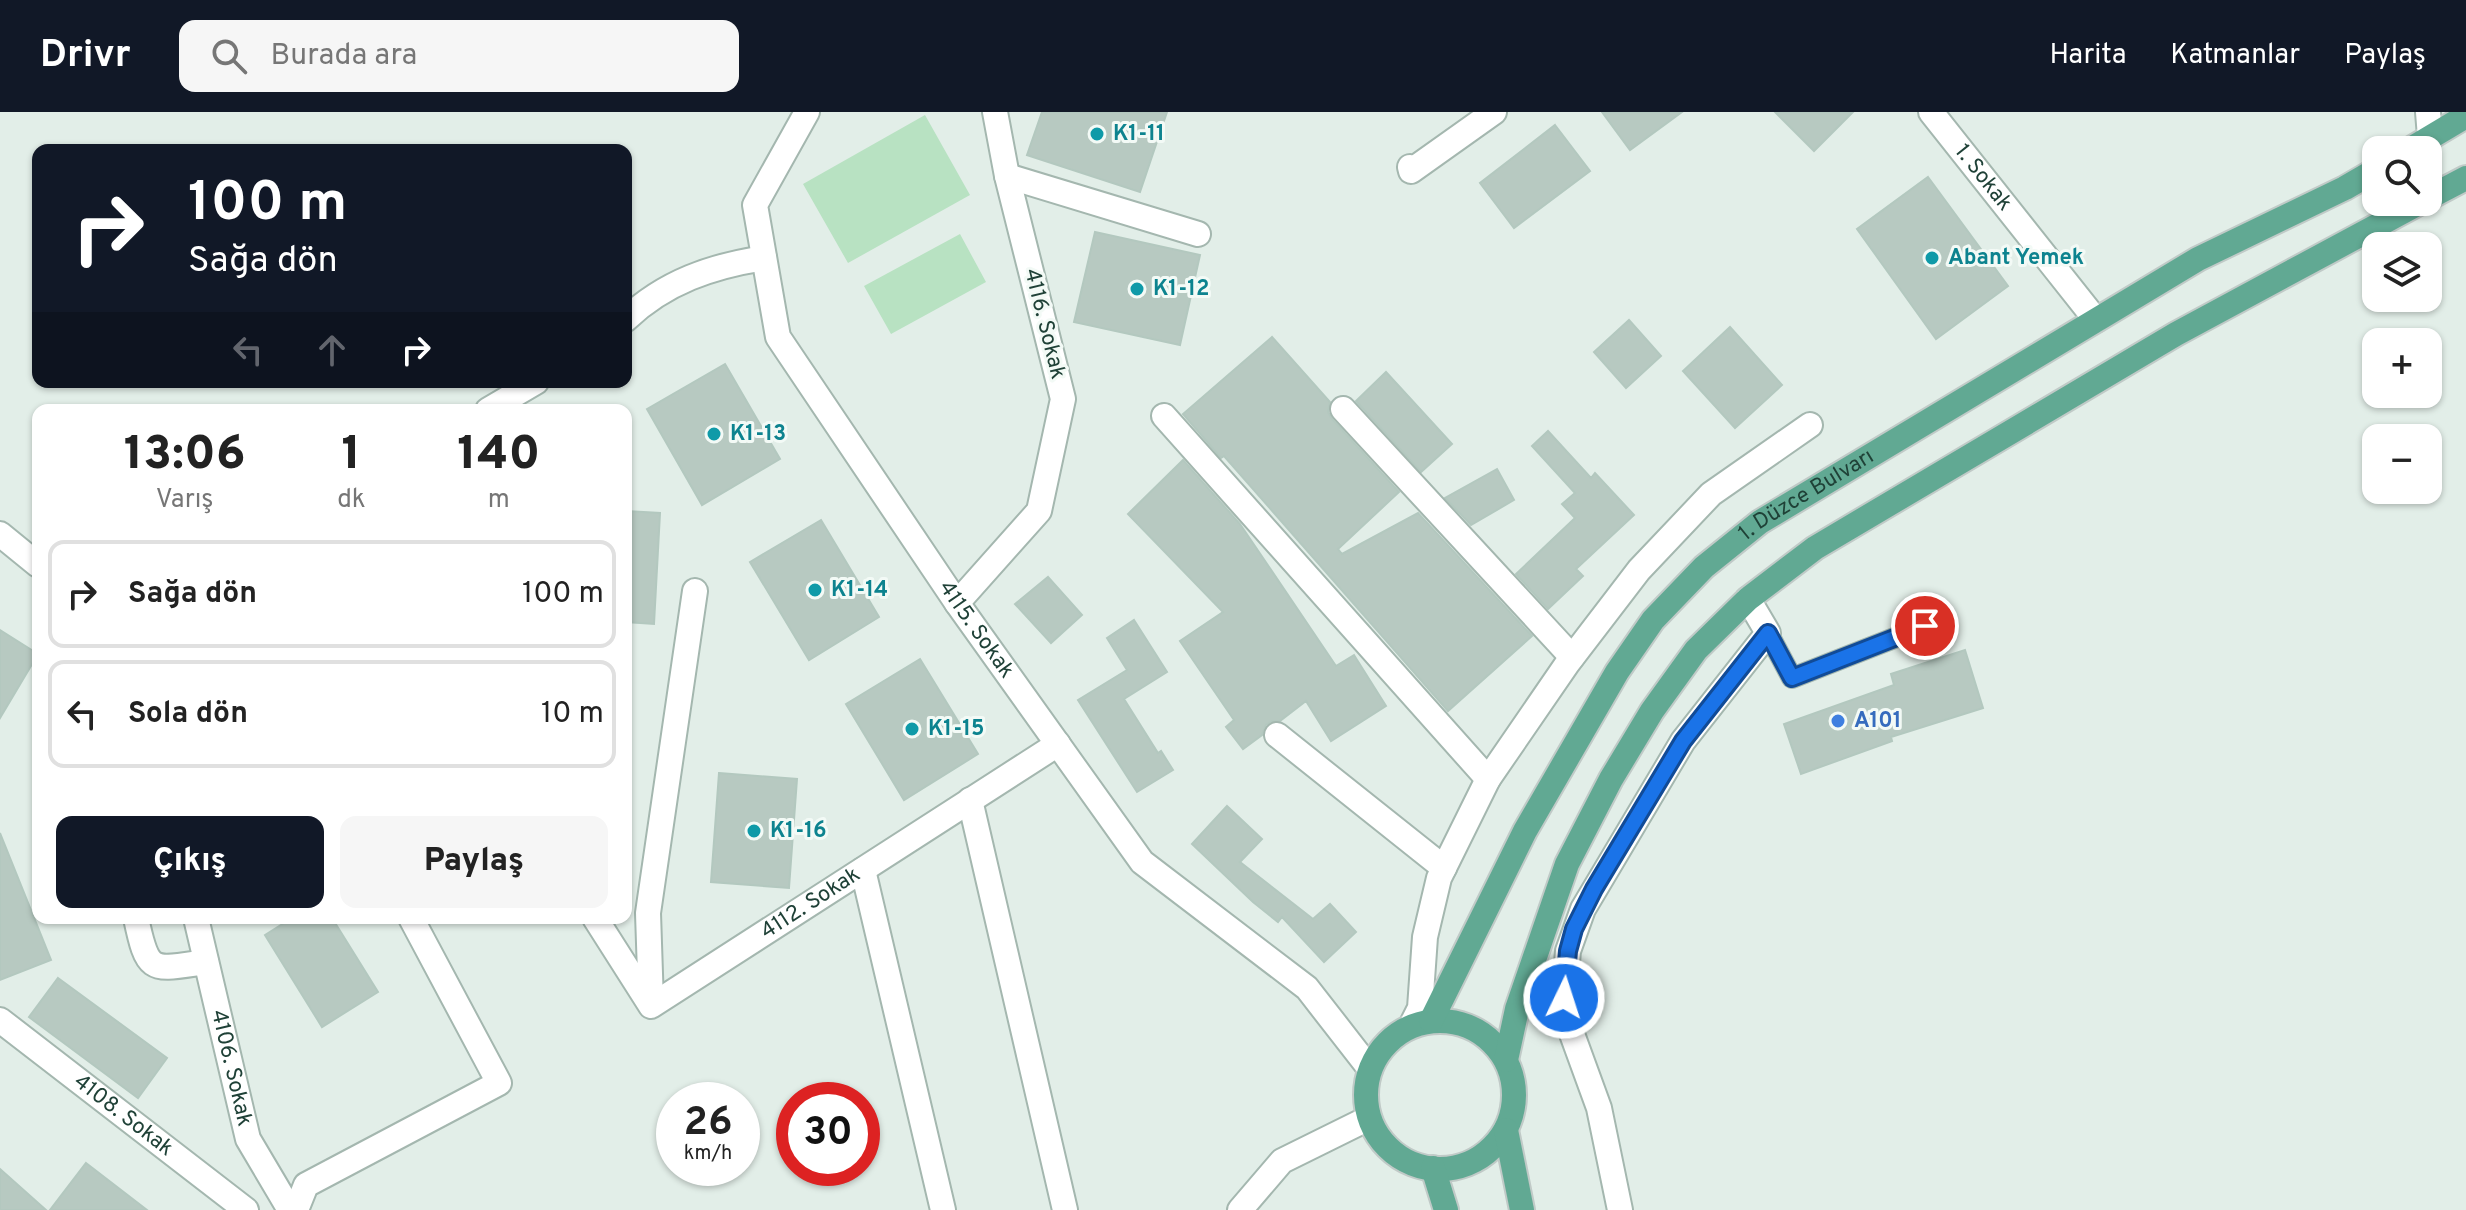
<!DOCTYPE html>
<html lang="tr">
<head>
<meta charset="utf-8">
<style>
  body { margin:0; font-family:Overpass,sans-serif; background:#f6f6f6; color:#222; height:100vh; display:flex; flex-direction:column; font-size:30px; white-space:nowrap }
  * { box-sizing:border-box; margin:0 }
  p { font-size:26px; color:#767676 }
  .icon { flex:none; width:44px; height:44px; fill:none; stroke:currentColor; stroke-width:2; stroke-linecap:round; stroke-linejoin:round }
  .map { position:relative; flex:1; overflow:hidden }
  .side { position:absolute; left:32px; top:292px; width:600px; height:520px; display:flex; flex-direction:column; background:#fff; border-radius:16px; box-shadow:0 2px 6px #0004 }
  .side>* { flex:none }
  .hud { position:absolute; left:32px; top:32px; width:600px; height:244px; border-radius:16px; box-shadow:0 2px 6px #0004; background:#111827; color:#fff; overflow:hidden }
  .controls { position:absolute; left:2362px; top:24px; display:grid; gap:16px }
  .controls a { display:grid; place-items:center; width:80px; height:80px; border-radius:16px; background:#fff; box-shadow:0 2px 6px #0004; font-size:40px }
  .speed { position:absolute; left:656px; top:970px; display:flex; gap:16px; font-size:40px; font-weight:700; text-align:center }
  .speed>* { display:grid; place-content:center; width:104px; height:104px; border-radius:50%; background:#fff; box-shadow:0 2px 6px #0004; line-height:1 }
  .speed small { font-size:20px; font-weight:400 }
  .speed .limit { border:12px solid #d22; background:#fff; color:#111 }
  .pin { position:absolute; display:grid; place-items:center; width:68px; height:68px; color:#fff; margin:-34px; border:4px solid #fff; border-radius:50%; box-shadow:0 2px 8px #0007 }
  .me { position:absolute; width:88px; margin:-44px; rotate:4deg; stroke-linejoin:round; filter:drop-shadow(0 0 6px #0008) }
  .turn { display:flex; align-items:center; gap:28px; height:168px; padding:0 24px; font-size:36px }
  .turn .icon { width:104px; height:104px; stroke-width:2.5 }
  .turn b { display:block; font-size:56px; line-height:68px }
  .lanes { display:flex; align-items:center; height:76px; padding:0 24px; background:#0003; justify-content:center; gap:40px; direction:ltr }
  .lanes .off { opacity:.35 }
  .eta { display:flex; justify-content:space-evenly; align-items:center; height:136px; text-align:center }
  .eta b { font-size:48px; font-weight:800; line-height:56px }
  .primary-button { display:flex; gap:16px; margin-top:auto; padding:16px 24px }
  .primary-button a { flex:1; height:92px; border-radius:16px; background:#111827; color:#fff; font-size:32px; font-weight:800; line-height:92px; text-align:center }
  .primary-button a+a { background:#f6f6f6; color:#222 }
  ul { padding:0; list-style:none }
  li { display:flex; align-items:center; gap:24px; height:108px; margin:0 16px 12px; padding:0 8px; border:4px solid #e0e0e0; border-radius:16px }
  li div { flex:1 }
  li b { display:block; font-size:30px }
  li em { font-style:normal }
  header { display:flex; align-items:center; gap:48px; box-sizing:border-box; height:112px; padding:0 40px; background:#111827; color:#fff }
  header strong { font-size:38px }
  nav { display:flex; gap:44px; margin-inline-start:auto; font-size:28px }
  .search { width:560px; height:72px; background:#f6f6f6; display:flex; align-items:center; gap:20px; box-sizing:border-box; padding:0 28px; border-radius:16px; color:#767676; font-size:30px }
  .map>svg:first-child { display:block }
  .green { fill:#b8e2c2 }
  .building { fill:#b7c9c1; stroke:#b3c8bf; stroke-width:2 }
  .lines { fill:none; stroke-linecap:round; stroke-linejoin:round }
  .service-casing { stroke:#a4b7af; stroke-width:22 }
  .minor-casing { stroke:#a4b7af; stroke-width:28 }
  .primary-casing { stroke:#c0cac7; stroke-width:28 }
  .service { stroke:#fff; stroke-width:18 }
  .minor { stroke:#fff; stroke-width:24 }
  .primary { stroke:#61a993; stroke-width:24 }
  .route-casing { stroke:#114b97; stroke-width:20 }
  .route { stroke:#1a73e8; stroke-width:14 }
  .culture-dot { fill:#0f9aa8; stroke:#f3faf6; stroke-width:3 }
  .shop-dot { fill:#3f7fe0; stroke:#f3faf6; stroke-width:3 }
  .labels { text-anchor:middle; dominant-baseline:central; stroke-width:6; stroke-linejoin:round; paint-order:stroke }
  .culture-label { font-size:22px; font-weight:bold; fill:#0d838f; stroke:#f3faf6; text-anchor:start }
  .street-label { font-size:22px; fill:#1f4137; stroke:#f3faf6 }
  .shop-label { font-size:22px; font-weight:bold; fill:#366cbe; stroke:#f3faf6; text-anchor:start }
</style>
</head>
<body>
<header>
<strong>Drivr</strong>
<div class="search"><svg class="icon" aria-label="search" viewBox="0 0 24 24"><circle cx="10" cy="10" r="6"/><path d="M15 15l6 6"/></svg>Burada ara</div>
<nav><a>Harita</a><a>Katmanlar</a><a>Paylaş</a></nav>
</header>
<div class="map">
<svg width="2466" height="1098" viewBox="0 0 2466 1098">
  <rect width="100%" height="100%" fill="#e2eee8"/>
  <!-- green -->
  <path class="green" d="M925 3 970 83 848 151 803 72Z
    M960 122 986 170 891 222 864 174Z"/>
  <!-- building -->
  <path class="building" d="M1042 0H1167L1140 80 1027 43Z
    M1602 0H1682L1630 38Z
    M1775 0H1853L1814 39Z
    M1555 13 1590 59 1514 116 1480 71Z
    M1928 65 2008 174 1936 227 1857 117Z
    M1095 120 1200 143 1180 233 1074 210Z
    M1629 208 1661 244 1626 276 1594 240Z
    M1730 215 1782 273 1735 316 1683 259Z
    M1272 225 1330 290 1328 300 1332 307 1399 380 1338 437 1342 442 1418 401 1532 524 1448 599 1224 344 1221 346 1183 302Z
    M725 252 780 347 702 393 647 297Z
    M1386 260 1452 332 1421 360 1356 289Z
    M1548 319 1591 366 1595 361 1634 403 1576 457 1583 464 1548 497 1516 462 1575 406 1562 392 1575 381 1532 334Z
    M1183 348 1240 412 1336 554 1354 543 1386 594 1331 629 1306 589 1280 609H1272L1266 613 1262 623 1243 637 1226 615 1234 608 1180 529 1223 500 1128 402Z
    M1497 357 1514 388 1471 413 1445 386Z
    M626 399 660 401 654 512 626 510Z
    M821 408 879 505 809 548 750 450Z
    M1048 465 1082 503 1051 531 1015 492Z
    M1134 508 1167 560 1124 587 1158 641 1161 639 1173 658 1137 680 1078 588 1127 558 1107 526Z
    M0 518 38 542 0 606Z
    M1965 538 1983 596 1891 625 1892 629 1801 662 1784 612 1894 573 1891 562Z
    M920 547 978 642 904 688 846 592Z
    M719 661 797 667 789 776 711 770Z
    M1227 694 1262 727 1240 750 1313 807 1330 792 1356 820 1324 850 1282 805 1278 810 1253 790 1192 732Z
    M0 721 51 848 0 868Z
    M292 806H332L378 880 322 915 265 823Z
    M58 866 167 946 138 986 29 905Z
    M86 1051 147 1098H50Z
    M0 1057 46 1098H0Z"/>
  <g class="lines">
    <defs>
      <path id="service" d="M1768 521 1792 566 1925 514"/>
      <g id="minor">
        <path id="s1" d="M807 0 755 93 778 225 957 491 1142 750 1307 876 1370 957"/>
        <path id="s2" d="M1931 0 2096 208"/>
        <path d="M2428 0 2430 25"/>
        <path d="M1410 55 1411 59 1494 0"/>
        <path d="M1007 64 1198 122"/>
        <path d="M626 207C665 170 712 154 764 146"/>
        <path d="M1343 297 1572 545"/>
        <path d="M488 298 536 270"/>
        <path d="M1164 304 1488 667"/>
        <path d="M0 422 38 453"/>
        <path d="M957 491 1039 399 1063 287 1007 64 995 0"/>
        <path d="M1277 623 1444 756"/>
        <path d="M970 688 1065 1098"/>
        <path d="M863 758 943 1098"/>
        <path d="M136 806C148 863 151 858 206 850"/>
        <path id="s3" d="M196 806 248 1027 290 1098"/>
        <path id="s4" d="M595 806 651 894 1058 632"/>
        <path d="M651 892 648 801 695 479"/>
        <path id="s5" d="M0 908 246 1098"/>
        <path d="M1411 914 1420 896 1425 825 1439 766 1488 667 1567 552 1639 458 1711 382 1810 313"/>
        <path d="M296 1098 306 1073 499 971 411 806"/>
        <path d="M1240 1098 1282 1049 1369 1006"/>
        <path d="M1620 1098 1599 996 1568 911 1564 886 1568 839 1583 797 1683 629 1768 521 1748 487"/>
      </g>
      <g id="primary">
        <path d="M2409 38 2466 4"/>
        <path d="M2428 86 2466 66"/>
        <circle cx="1440" cy="983" r="74"/>
        <path id="s6" d="M1431 909 1525 719 1617 560 1653 508 1704 455 1760 410 2198 147 2345 76 2376 58"/>
        <path d="M1506 948 1517 897 1567 752 1611 667 1652 599 1696 538 1748 487 1815 436 2176 222 2421 90"/>
        <path d="M1506 1018 1522 1098"/>
        <path d="M1433 1056 1446 1098"/>
      </g>
    </defs>
    <!-- service casing -->
    <use href="#service" class="service-casing"/>
    <!-- minor casing -->
    <use href="#minor" class="minor-casing"/>
    <!-- primary casing -->
    <use href="#primary" class="primary-casing"/>
    <!-- service -->
    <use href="#service" class="service"/>
    <!-- minor -->
    <use href="#minor" class="minor"/>
    <!-- primary -->
    <use href="#primary" class="primary"/>
  </g>
  <g class="lines">
    <defs>
      <path id="route" d="M1564 886 1568 839 1574 817 1594 777 1683 629 1768 521 1792 566 1925 514"/>
    </defs>
    <!-- route casing -->
    <use href="#route" class="route-casing"/>
    <!-- route -->
    <use href="#route" class="route"/>
  </g>
  <!-- markers -->
  <g class="culture-dot">
    <circle cx="1097" cy="22" r="8"/>
    <circle cx="1932" cy="146" r="8"/>
    <circle cx="1137" cy="177" r="8"/>
    <circle cx="714" cy="322" r="8"/>
    <circle cx="815" cy="478" r="8"/>
    <circle cx="912" cy="617" r="8"/>
    <circle cx="754" cy="719" r="8"/>
  </g>
  <circle class="shop-dot" cx="1838" cy="609" r="8"/>
  <g class="labels">
    <!-- culture labels -->
    <g class="culture-label">
      <text x="1113" y="22">K1-11</text>
      <text x="1948" y="146">Abant Yemek</text>
      <text x="1153" y="177">K1-12</text>
      <text x="730" y="322">K1-13</text>
      <text x="831" y="478">K1-14</text>
      <text x="928" y="617">K1-15</text>
      <text x="770" y="719">K1-16</text>
    </g>
    <!-- street labels -->
    <g class="street-label">
      <text stroke="none"><textPath href="#s2" startOffset="84">1. Sokak</textPath></text>
      <text transform="translate(1044 212) rotate(76)">4116. Sokak</text>
      <text stroke="none"><textPath href="#s6" startOffset="658">1. Düzce Bulvarı</textPath></text>
      <text stroke="none"><textPath href="#s1" startOffset="594">4115. Sokak</textPath></text>
      <text stroke="none"><textPath href="#s4" startOffset="294">4112. Sokak</textPath></text>
      <text stroke="none"><textPath href="#s3" startOffset="154">4106. Sokak</textPath></text>
      <text stroke="none"><textPath href="#s5" startOffset="156">4108. Sokak</textPath></text>
    </g>
    <!-- shop labels -->
    <g class="shop-label">
      <text x="1854" y="609">A101</text>
    </g>
  </g>
</svg>
<div class="controls">
<a><svg class="icon" aria-label="search" viewBox="0 0 24 24"><circle cx="10" cy="10" r="6"/><path d="M15 15l6 6"/></svg></a>
<a><svg class="icon" aria-label="layers" viewBox="0 0 24 24"><path d="M12 4l9 5-9 5-9-5zM3 14l9 5 9-5"/></svg></a>
<a>+</a>
<a>−</a>
</div>
<div class="speed"><div>26<small>km/h</small></div><div class="limit">30</div></div>
<div class="pin" style="left:1925px;top:514px;background:#d93025"><svg class="icon" aria-label="arrive" viewBox="0 0 24 24"><path d="M6 21V4h12l-3 4 3 4H6"/></svg></div>
<svg class="me" style="left:1564px;top:886px" viewBox="-20 -20 40 40"><circle r="17" fill="#1a73e8" stroke="#fff" stroke-width="3"/><path d="M0-11L8 9 0 5-8 9z" fill="#fff"/></svg>
<div class="hud">
<div class="turn"><svg class="icon" aria-label="right" viewBox="0 0 24 24"><path d="M7 20v-9h11M14 6l5 5-5 5"/></svg><div><b>100 m</b>Sağa dön</div></div>
<div class="lanes"><svg class="icon off" aria-label="left" viewBox="0 0 24 24"><path d="M17 20v-9H6M10 6l-5 5 5 5"/></svg><svg class="icon off" aria-label="ahead" viewBox="0 0 24 24"><path d="M12 20V5M6 11l6-6 6 6"/></svg><svg class="icon" aria-label="right" viewBox="0 0 24 24"><path d="M7 20v-9h11M14 6l5 5-5 5"/></svg></div>
</div>
<section class="side">
<div class="eta">
<div><b>13:06</b><p>Varış</p></div>
<div><b>1</b><p>dk</p></div>
<div><b>140</b><p>m</p></div>
</div>
<ul>
<li><svg class="icon" aria-label="right" viewBox="0 0 24 24"><path d="M7 20v-9h11M14 6l5 5-5 5"/></svg><div><b>Sağa dön</b></div><em>100 m</em></li>
<li><svg class="icon" aria-label="left" viewBox="0 0 24 24"><path d="M17 20v-9H6M10 6l-5 5 5 5"/></svg><div><b>Sola dön</b></div><em>10 m</em></li>
</ul>
<div class="primary-button"><a>Çıkış</a><a>Paylaş</a></div>
</section>
</div>
</body>
</html>
